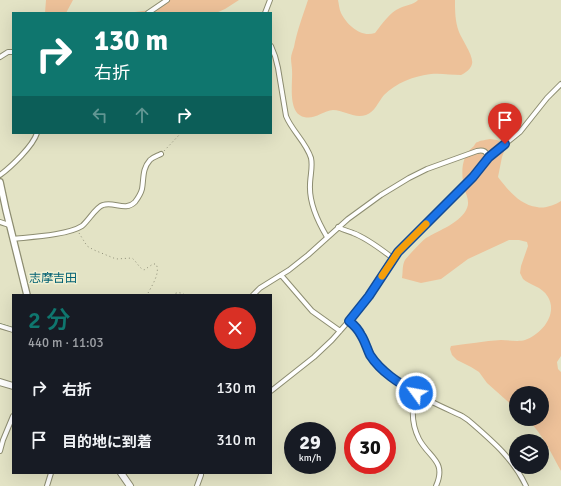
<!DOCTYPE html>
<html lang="ja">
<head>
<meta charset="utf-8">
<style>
  body { margin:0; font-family:Signika,"Noto Sans JP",sans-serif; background:#242831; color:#f1f3f6; height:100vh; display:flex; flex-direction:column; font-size:15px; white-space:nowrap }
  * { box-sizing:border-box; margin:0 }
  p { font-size:13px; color:#9ea1a6 }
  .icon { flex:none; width:22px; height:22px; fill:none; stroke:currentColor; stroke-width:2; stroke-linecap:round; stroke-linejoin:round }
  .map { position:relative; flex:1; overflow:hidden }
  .drawer { position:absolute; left:12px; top:294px; width:260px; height:180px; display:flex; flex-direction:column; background:#171b24; border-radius:0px; box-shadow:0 4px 16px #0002 }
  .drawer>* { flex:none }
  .guide { position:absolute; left:12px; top:12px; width:260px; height:122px; border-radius:0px; box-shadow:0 4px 16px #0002; background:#0f766e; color:#fff; overflow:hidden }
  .tools { position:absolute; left:509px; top:386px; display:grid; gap:8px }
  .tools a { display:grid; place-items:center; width:40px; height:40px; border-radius:50%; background:#171b24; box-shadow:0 4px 16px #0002; font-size:20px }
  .speed { position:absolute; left:284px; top:422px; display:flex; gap:8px; font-size:20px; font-weight:700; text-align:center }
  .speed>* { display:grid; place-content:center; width:52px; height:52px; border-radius:50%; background:#171b24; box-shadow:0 4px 16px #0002; line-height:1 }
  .speed small { font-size:10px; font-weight:400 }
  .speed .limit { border:6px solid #d22; background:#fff; color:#111 }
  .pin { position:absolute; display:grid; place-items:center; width:34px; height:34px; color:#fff; margin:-41px -17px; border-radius:50% 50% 50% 0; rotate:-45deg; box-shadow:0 0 4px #0007 }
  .pin .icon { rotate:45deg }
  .me { position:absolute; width:44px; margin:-22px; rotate:302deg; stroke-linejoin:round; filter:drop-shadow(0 0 3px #0008) }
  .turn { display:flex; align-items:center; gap:14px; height:84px; padding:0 16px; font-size:18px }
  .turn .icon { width:52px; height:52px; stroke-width:2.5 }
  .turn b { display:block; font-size:28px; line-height:34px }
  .lanes { display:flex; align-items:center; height:38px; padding:0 16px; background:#0003; justify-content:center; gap:20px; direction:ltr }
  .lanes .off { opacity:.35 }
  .round { display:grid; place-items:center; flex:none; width:42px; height:42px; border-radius:21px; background:#242831 }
  .head { display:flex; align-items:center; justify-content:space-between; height:68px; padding:0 16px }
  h1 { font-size:24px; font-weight:600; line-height:30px; color:#0f766e }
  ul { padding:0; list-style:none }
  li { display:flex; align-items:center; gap:12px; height:52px; padding:0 16px }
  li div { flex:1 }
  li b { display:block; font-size:15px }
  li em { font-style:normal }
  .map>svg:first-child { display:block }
  .green { fill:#edc199 }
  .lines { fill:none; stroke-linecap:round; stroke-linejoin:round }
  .stream { stroke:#70aa7e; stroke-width:1.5 }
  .street-casing { stroke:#8d8d71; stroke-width:6 }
  .secondary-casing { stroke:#8d8d71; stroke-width:8 }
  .primary-casing { stroke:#8d8d71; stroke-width:8 }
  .path { stroke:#8f8f79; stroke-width:1; stroke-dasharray:1 3; stroke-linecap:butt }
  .street { stroke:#fff; stroke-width:4 }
  .secondary { stroke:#fff; stroke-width:5.5 }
  .primary { stroke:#fff; stroke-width:6 }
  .route-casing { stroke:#114b97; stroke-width:10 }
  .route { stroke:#1a73e8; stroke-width:7 }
  .slow { stroke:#f59e0b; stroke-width:7 }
  .labels { text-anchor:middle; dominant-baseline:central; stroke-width:3; stroke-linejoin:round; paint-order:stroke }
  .quarter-label { font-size:12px; fill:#036173; stroke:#f0f0d2 }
</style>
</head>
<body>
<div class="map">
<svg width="561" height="486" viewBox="0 0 561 486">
  <rect width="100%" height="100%" fill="#e3e3c5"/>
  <!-- green -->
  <path class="green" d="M46 0H73L66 13H45Z
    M167 0H239L225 9 216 13H133L135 12 150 10 165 4Z
    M308 0H338C339 4 339 9 341 13 347 25 361 38 375 33 383 23 389 13 400 8 406 5 413 5 418 0H455C455 11 455 21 459 32 462 40 474 56 472 64 471 69 465 73 461 75 451 75 441 73 431 74 414 76 396 83 384 95 378 102 375 112 366 115 354 119 344 110 333 110 323 111 314 120 304 117 287 113 293 83 292 70 292 67 291 62 291 58 291 55 293 50 294 47 297 31 303 15 308 0Z
    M490 139 497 140 503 143 505 149 502 157 498 177C508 190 520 205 537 207 544 209 555 205 561 201V356L557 362 558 369 561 372V471C551 453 542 433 527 419H542V393H516V409L487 383 479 372 471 367 457 360 452 355 450 349 451 346C468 344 484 341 501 340 508 340 518 342 525 340 542 334 558 314 548 297 542 286 529 285 523 279 522 277 521 275 520 273L521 266 528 246 527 242 519 240H509L468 259 441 279 421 283 402 278C403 273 402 265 405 260 407 257 423 240 426 238 438 231 462 222 467 208 470 201 466 194 464 188 461 172 461 156 474 146 475 144 476 142 478 142 481 140 487 140 490 139Z"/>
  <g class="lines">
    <!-- stream -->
    <path class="stream" d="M0 324 13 328"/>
    <defs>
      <path id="street" d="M148 13 167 0
        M265 13 270 0
        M271 46 275 56 278 68 286 116C292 131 306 142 311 158 313 167 310 176 310 185 309 204 318 222 327 237
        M0 57 8 52H13
        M0 175C11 167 33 146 37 133
        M0 222 9 225
        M338 227C343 230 348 231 353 233 367 238 382 250 394 259
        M13 239C31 237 68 235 82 226 89 220 96 207 103 205 114 201 125 212 135 202 138 198 141 193 142 189 144 178 142 169 150 160 153 157 157 156 161 154
        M281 275 312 311 340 331
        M253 295 260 288 289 270 308 255 348 219 381 195 409 178 427 169 477 151C484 149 486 152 489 157
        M349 321C352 324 355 326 358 329 365 339 367 352 376 362 397 388 432 402 462 416L468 420C491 440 513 458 526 486
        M0 326 13 330
        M271 391 314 357 332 340 355 314 369 296 398 253 473 177 489 157 520 132 547 98 561 84
        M416 393C411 409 412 425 419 439 429 458 447 461 436 486
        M0 451 3 440 13 416
        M47 486 51 473
        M197 486 201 475V473"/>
      <path id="secondary" d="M0 182 6 210 27 295"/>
      <path id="primary" d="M0 382 13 386
        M121 473 130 486"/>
    </defs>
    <!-- street casing -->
    <use href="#street" class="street-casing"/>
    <!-- secondary casing -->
    <use href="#secondary" class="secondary-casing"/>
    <!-- primary casing -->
    <use href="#primary" class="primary-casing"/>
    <!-- path -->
    <path class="path" d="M164 151 181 133
      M79 233 87 246 94 250 116 259 132 258C137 262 139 268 144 270L153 264H156C161 273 151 287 147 295
      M172 295C177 292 180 292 185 295"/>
    <!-- street -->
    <use href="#street" class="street"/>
    <!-- secondary -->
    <use href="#secondary" class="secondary"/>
    <!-- primary -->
    <use href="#primary" class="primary"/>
  </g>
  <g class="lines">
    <defs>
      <path id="route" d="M416 393C399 383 381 372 370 355 367 349 365 341 361 335 358 329 354 325 349 321L369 296 398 252 473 177 489 157 505 144"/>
    </defs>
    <!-- route casing -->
    <use href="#route" class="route-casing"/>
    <!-- route -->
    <use href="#route" class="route"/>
    <!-- slow -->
    <path class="slow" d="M382 276 398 252 426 224"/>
  </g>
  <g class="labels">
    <!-- quarter labels -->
    <g class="quarter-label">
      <text x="53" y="278">志摩吉田</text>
    </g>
  </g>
</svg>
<div class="tools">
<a><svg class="icon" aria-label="sound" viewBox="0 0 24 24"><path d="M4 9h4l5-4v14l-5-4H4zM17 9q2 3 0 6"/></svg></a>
<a><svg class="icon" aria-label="layers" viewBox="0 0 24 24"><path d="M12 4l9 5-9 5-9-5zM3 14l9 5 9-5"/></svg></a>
</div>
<div class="speed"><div>29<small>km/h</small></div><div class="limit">30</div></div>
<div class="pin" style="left:505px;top:144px;background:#d93025"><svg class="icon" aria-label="arrive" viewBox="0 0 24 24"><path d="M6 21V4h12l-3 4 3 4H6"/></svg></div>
<svg class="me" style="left:416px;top:393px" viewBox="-20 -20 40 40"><circle r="17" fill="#1a73e8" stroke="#fff" stroke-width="3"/><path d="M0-11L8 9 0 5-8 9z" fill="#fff"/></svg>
<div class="guide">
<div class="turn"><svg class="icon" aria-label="right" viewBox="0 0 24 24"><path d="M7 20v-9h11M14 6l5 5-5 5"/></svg><div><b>130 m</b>右折</div></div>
<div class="lanes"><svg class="icon off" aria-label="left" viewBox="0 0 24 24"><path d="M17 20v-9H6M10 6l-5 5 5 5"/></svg><svg class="icon off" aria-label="ahead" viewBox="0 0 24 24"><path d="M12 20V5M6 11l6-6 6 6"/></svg><svg class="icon" aria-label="right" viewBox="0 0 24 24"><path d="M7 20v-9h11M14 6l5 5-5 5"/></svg></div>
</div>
<section class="drawer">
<div class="head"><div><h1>2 分</h1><p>440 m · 11:03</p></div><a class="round" style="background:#d93025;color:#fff"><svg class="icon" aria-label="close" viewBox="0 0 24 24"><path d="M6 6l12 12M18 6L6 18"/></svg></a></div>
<ul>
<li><svg class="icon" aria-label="right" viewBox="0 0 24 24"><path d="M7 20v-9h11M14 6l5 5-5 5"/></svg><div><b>右折</b></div><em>130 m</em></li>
<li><svg class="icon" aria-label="arrive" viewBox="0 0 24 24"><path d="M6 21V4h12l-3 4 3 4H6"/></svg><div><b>目的地に到着</b></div><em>310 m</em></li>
</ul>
</section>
</div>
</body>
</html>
